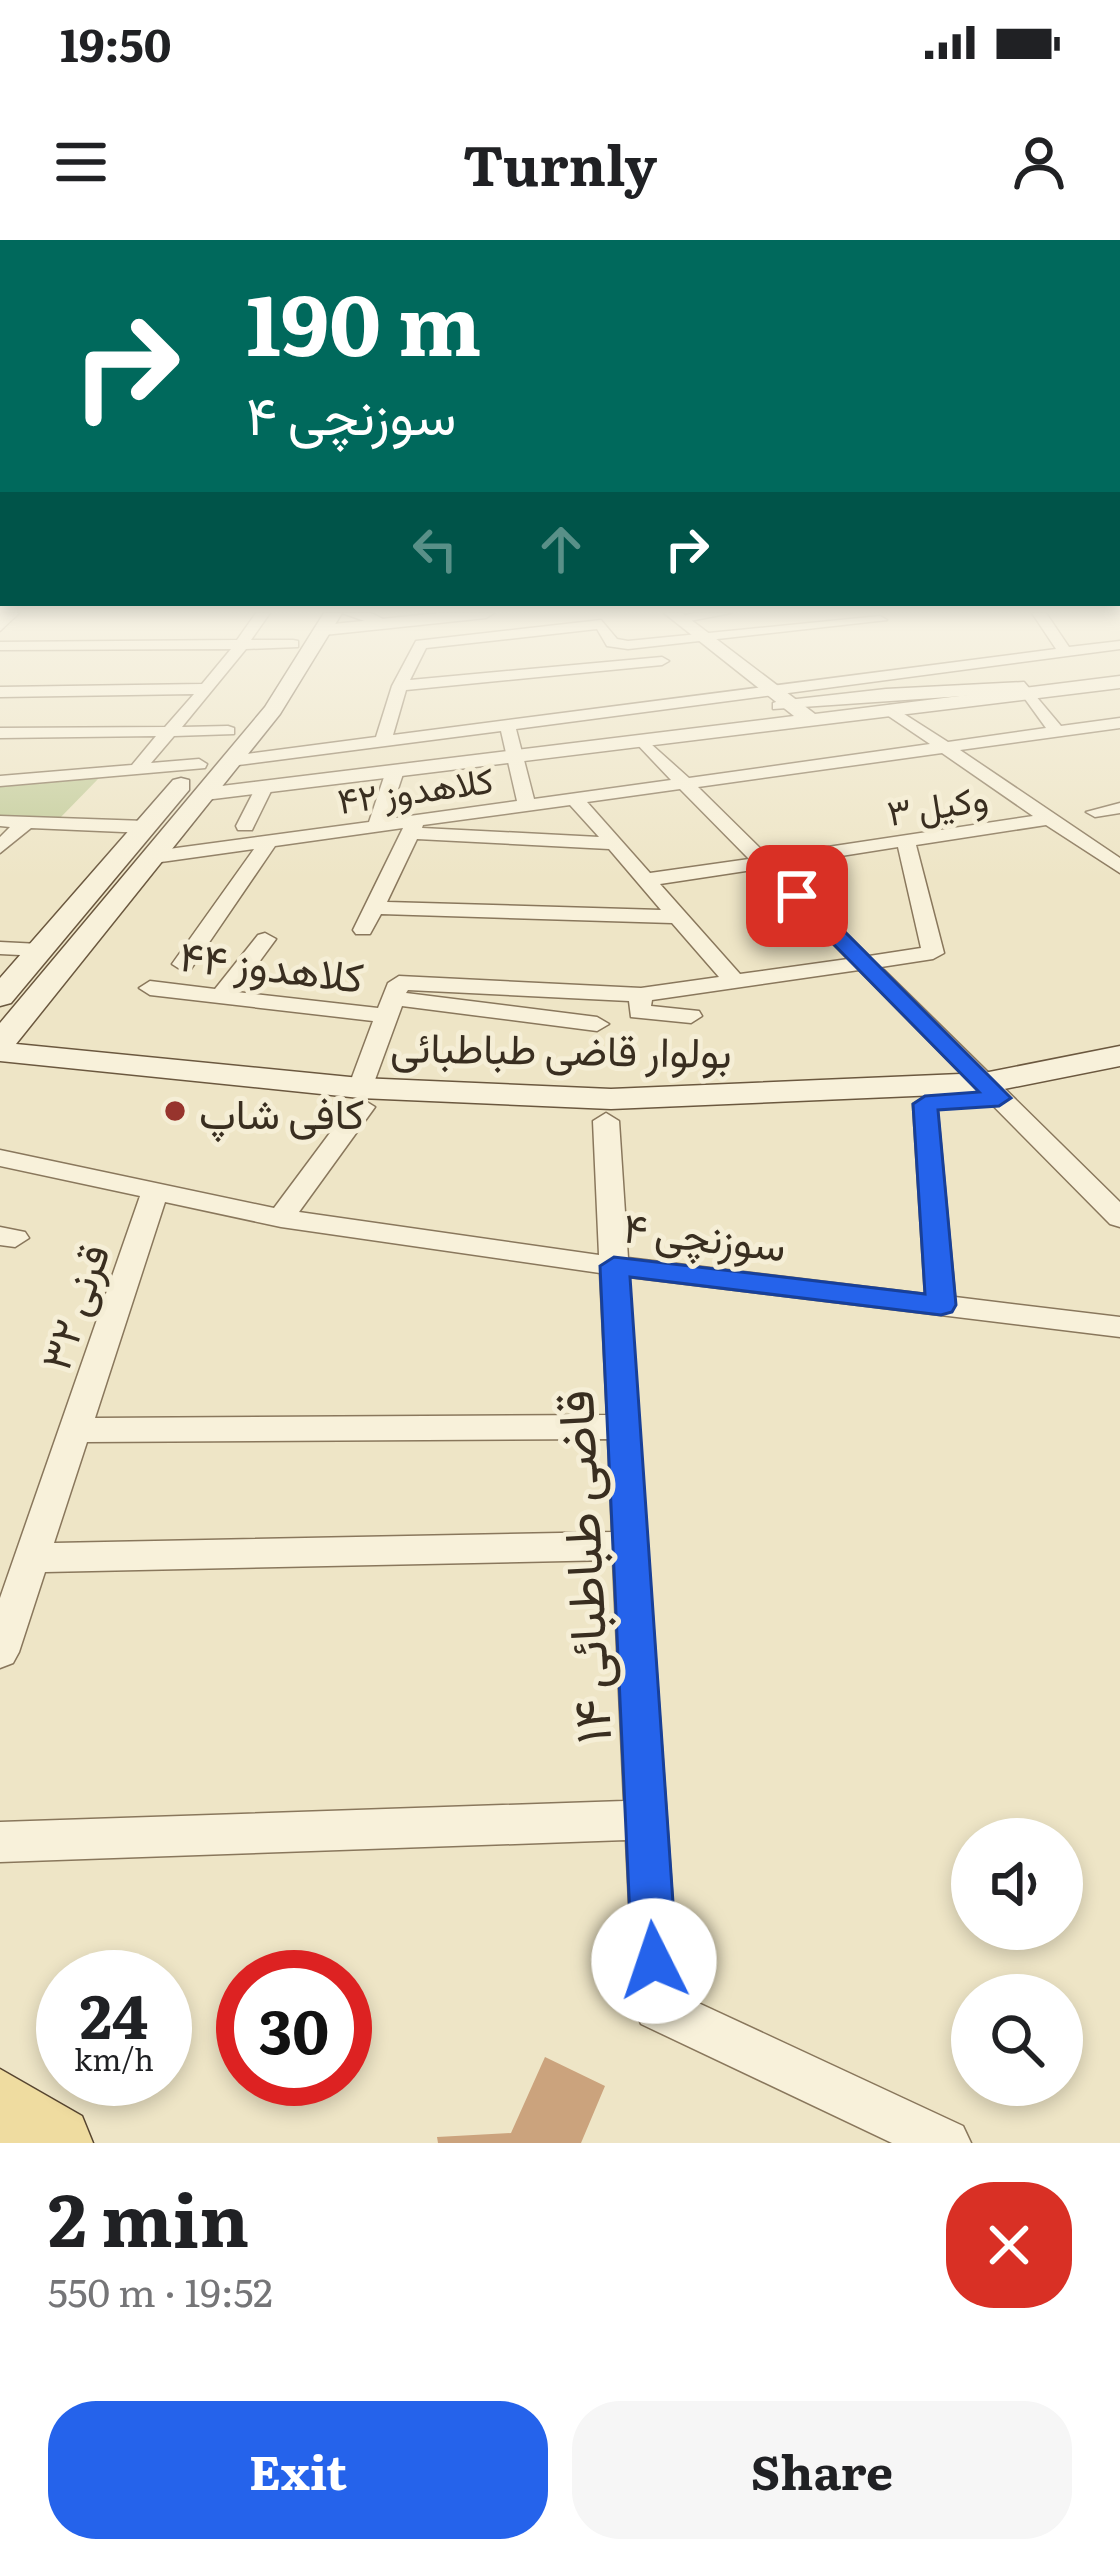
<!DOCTYPE html>
<html lang="en">
<head>
<meta charset="utf-8">
<style>
  body { margin:0; font-family:Literata,Vazirmatn,serif; background:#f6f6f6; color:#202124; height:100vh; display:flex; flex-direction:column; font-size:45px; white-space:nowrap }
  * { box-sizing:border-box; margin:0 }
  p { font-size:39px; color:#757577 }
  .icon { flex:none; width:66px; height:66px; fill:none; stroke:currentColor; stroke-width:2; stroke-linecap:round; stroke-linejoin:round }
  .map { position:relative; height:1903px; overflow:hidden }
  .details { display:flex; flex-direction:column; background:#fff; flex:1 }
  .details>* { flex:none }
  .banner { position:absolute; left:0px; top:0px; width:1122px; height:366px; box-shadow:0 6px 18px #0003; background:#00695c; color:#fff; overflow:hidden }
  .controls { position:absolute; left:951px; top:1578px; display:grid; gap:24px }
  .controls a { display:grid; place-items:center; width:132px; height:132px; border-radius:50%; background:#fff; box-shadow:0 6px 18px #0003; font-size:60px }
  .speed { position:absolute; left:36px; top:1710px; display:flex; gap:24px; font-size:60px; font-weight:700; text-align:center }
  .speed>* { display:grid; place-content:center; width:156px; height:156px; border-radius:50%; background:#fff; box-shadow:0 6px 18px #0003; line-height:1 }
  .speed small { font-size:30px; font-weight:400 }
  .speed .limit { border:18px solid #d22; background:#fff; color:#111 }
  .pin { position:absolute; display:grid; place-items:center; width:102px; height:102px; color:#fff; margin:-51px; border-radius:24px; box-shadow:0 6px 18px #0006 }
  .me { position:absolute; width:132px; margin:-66px; rotate:356deg; stroke-linejoin:round; filter:drop-shadow(0 0 9px #0008) }
  .turn { display:flex; align-items:center; gap:42px; height:252px; padding:0 48px; font-size:54px }
  .turn .icon { width:156px; height:156px; stroke-width:2.5 }
  .turn b { display:block; font-size:84px; line-height:102px }
  .lanes { display:flex; align-items:center; height:114px; padding:0 48px; background:#0003; justify-content:center; gap:60px; direction:ltr }
  .lanes .off { opacity:.35 }
  .round { display:grid; place-items:center; flex:none; width:126px; height:126px; border-radius:48px; background:#f6f6f6 }
  .head { display:flex; align-items:center; justify-content:space-between; height:204px; padding:0 48px }
  h1 { font-size:72px; font-weight:700; line-height:90px }
  .primary-button { display:flex; gap:24px; margin-top:auto; padding:24px 48px }
  .primary-button a { flex:1; height:138px; border-radius:48px; background:#2563eb; color:#fff; font-size:48px; font-weight:700; line-height:138px; text-align:center }
  .primary-button a+a { background:#f6f6f6; color:#202124 }
  .status { display:flex; justify-content:space-between; align-items:center; height:84px; padding:0 60px; background:#fff; direction:ltr }
  .status svg { height:33px; fill:currentColor }
  header { display:flex; justify-content:space-between; align-items:center; height:156px; padding:0 48px; background:#fff; font-size:54px; font-weight:700 }
  .map>svg:first-child { display:block }
  .green { fill:#c3cc9a }
  .building { fill:#cba37d }
  .lines { fill:none; stroke-linecap:round; stroke-linejoin:round }
  .minor-casing { stroke:#89775c; stroke-width:3 }
  .tertiary-casing { stroke:#89775c; stroke-width:3 }
  .secondary-casing { stroke:#6b583f; stroke-width:3 }
  .primary-casing { stroke:#574530; stroke-width:3 }
  .minor { fill:#f8f1da; fill-rule:evenodd }
  .tertiary { fill:#f8f1da; fill-rule:evenodd }
  .secondary { fill:#f8f1da; fill-rule:evenodd }
  .primary { fill:#efdca0; fill-rule:evenodd }
  .route { fill:#2563eb; stroke:#184099; stroke-width:3 }
  .poi-dot { fill:#97342d; stroke:#f5eed6; stroke-width:4.5 }
  .labels { text-anchor:middle; dominant-baseline:central; stroke-width:10; stroke-linejoin:round; paint-order:stroke }
  .far-street-label { font-size:36px; fill:#392e20; stroke:#f5eed6 }
  .street-label { font-size:42px; fill:#392e20; stroke:#f5eed6 }
  .poi-label { font-size:42px; fill:#392e20; stroke:#f5eed6; text-anchor:start }
  .near-street-label { font-size:51px; fill:#392e20; stroke:#f5eed6 }
</style>
</head>
<body>
<div class="status"><b>19:50</b><svg viewBox="0 0 49 12"><path d="M0 12V9h3v3zM5 12V6h3v6zM10 12V3h3v9zM15 12V0h3v12zM26 1h20v11H26zM47 4h2v5h-2z"/></svg></div>
<header><svg class="icon" aria-label="menu" viewBox="0 0 24 24"><path d="M4 6h16M4 12h16M4 18h16"/></svg>Turnly<svg class="icon" aria-label="person" viewBox="0 0 24 24"><circle cx="12" cy="8" r="4"/><path d="M4 21q1-7 8-7t8 7"/></svg></header>
<div class="map">
<svg width="1120" height="1903" viewBox="0 0 1120 1903">
  <rect width="100%" height="100%" fill="#eee5c6"/>
  <!-- green -->
  <path class="green" d="M99 538 59 579 0 577V545Z"/>
  <!-- building -->
  <path class="building" d="M545 1817 605 1846 581 1903H438L437 1897 511 1893Z"/>
  <g class="lines">
    <defs>
      <path id="minor" d="M256 373H270L251 400H293L298 401V407L246 409 182 487 228 486 234 488V494L174 496 151 523 199 519 207 524 205 528 0 546V536L132 525 156 496 0 498V488L165 487 194 454 0 457V447L202 444 231 409 0 410V402L237 400Z
        M694 373H731L679 383 672 379Z
        M1032 373H1046L1069 407 1120 401V409L516 489 534 559 671 540 634 501 642 496 689 538 930 504 884 473V467L890 465 948 502 1046 488 1020 452 773 469V463L779 461 886 449 1024 442 1061 486 1120 478V488L960 510 1120 618V633L1046 585 916 605 944 713 933 719 881 727 1120 962V987L1110 984 859 730 652 760 651 766 699 771 702 776 691 783 631 777 629 761 408 750 406 753 597 777 609 784 597 791 402 766 372 848 360 855 348 848 373 781 150 755 139 748 150 741 215 749 258 695 265 693 276 699 237 752 378 768 388 743 399 736 641 748 719 737 672 683 381 674 370 694H356L353 690 403 588 275 606 191 729 183 731 172 724 254 609 154 623 144 617 154 611 369 582 386 531 395 526 404 531 388 579 517 561 501 491 231 526 223 521 231 516 376 497 392 446 416 401 601 380 617 399 628 401 880 376 887 380 628 409 607 406 597 389 426 408 410 440 662 417 669 421 662 425 406 450 393 495 1056 409ZM942 513 1033 576 768 616 698 547ZM680 549 749 619 650 633 587 562ZM570 565 599 597 422 588 423 585ZM417 599 609 609 661 670 387 662ZM898 607 921 708 869 716 778 626ZM759 629 848 719 740 734 660 644Z
        M258 543 273 547 252 590H238L236 586Z
        M1120 563V573L1095 577 1086 572Z
        M0 576 146 581 155 587 146 593 31 588 0 613V597L10 587 0 586Z
        M0 702 40 704 51 710 40 716 0 714Z
        M925 857 937 864 955 1057 1120 1077V1097L629 1037 679 1754 963 1886 971 1903H892L641 1784 634 1768 626 1600 0 1622V1582L624 1561 613 1320 45 1332 19 1412 13 1423 0 1428V1358L140 956 0 926V910L274 968 353 862 362 859 375 867 299 972 599 1015 593 881 606 873 619 881 628 1018 925 1054 913 864ZM165 962 281 987 600 1033 607 1175 95 1178ZM608 1199 612 1292 54 1303 87 1202Z
        M0 987 25 992 29 998 15 1007 0 1005Z"/>
      <path id="tertiary" d="M2 373H19L0 391V376Z
        M439 373H494L486 378 324 395 316 390 324 385Z
        M664 373H682L815 474 1120 436V448L205 560 194 554 205 548 794 476Z"/>
      <path id="secondary" d="M324 373H342L280 474 16 804 360 838 611 849 984 833 1120 806V826L984 853 611 869 360 858 0 821V783L265 467Z
        M342 373H371L385 380 376 385Z
        M181 538 189 540V550L11 763 0 766V738L173 540Z"/>
      <path id="primary" d="M0 1829 82 1876 93 1903H0Z"/>
    </defs>
    <!-- minor casing -->
    <use href="#minor" class="minor-casing"/>
    <!-- tertiary casing -->
    <use href="#tertiary" class="tertiary-casing"/>
    <!-- secondary casing -->
    <use href="#secondary" class="secondary-casing"/>
    <!-- primary casing -->
    <use href="#primary" class="primary-casing"/>
    <!-- minor -->
    <use href="#minor" class="minor"/>
    <!-- tertiary -->
    <use href="#tertiary" class="tertiary"/>
    <!-- secondary -->
    <use href="#secondary" class="secondary"/>
    <!-- primary -->
    <use href="#primary" class="primary"/>
  </g>
  <!-- sky -->
  <linearGradient id="sky" x2="0" y2="1"><stop stop-color="#8eb9d6"/><stop offset="0.58" stop-color="#f7f3e5"/><stop offset="1" stop-color="#f7f3e5" stop-opacity="0"/></linearGradient>
  <rect width="1120" height="639" fill="url(#sky)"/>
  <!-- route -->
  <path class="route" d="M790 651H804L1011 858 999 866 938 870 956 1065 952 1072 941 1075 630 1037 677 1721 670 1737 654 1744 638 1737 632 1721 600 1026 614 1017 925 1054 913 864 925 856 979 852 790 660Z"/>
  <!-- markers -->
  <circle class="poi-dot" cx="175" cy="871" r="12"/>
  <g class="labels">
    <!-- far-street labels -->
    <g class="far-street-label">
      <text transform="translate(415 548) rotate(-8)">کلاهدوز ۴۲</text>
      <text transform="translate(937 563) rotate(-9)">وکيل ۳</text>
    </g>
    <!-- street labels -->
    <g class="street-label">
      <text transform="translate(272 724) rotate(7)">کلاهدوز ۴۴</text>
      <text transform="translate(561 807) rotate(1)">بولوار قاضی طباطبائی</text>
      <text transform="translate(705 994) rotate(7)">سوزنچی ۴</text>
      <text transform="translate(72 1066) rotate(-71)">قرنی ۳۲</text>
    </g>
    <!-- poi labels -->
    <g class="poi-label">
      <text x="199" y="871">کافی شاپ</text>
    </g>
    <!-- near-street labels -->
    <g class="near-street-label">
      <text transform="translate(580 1327) rotate(-93)">قاضی طباطبائی ۱۴</text>
    </g>
  </g>
</svg>
<div class="controls">
<a><svg class="icon" aria-label="sound" viewBox="0 0 24 24"><path d="M4 9h4l5-4v14l-5-4H4zM17 9q2 3 0 6"/></svg></a>
<a><svg class="icon" aria-label="search" viewBox="0 0 24 24"><circle cx="10" cy="10" r="6"/><path d="M15 15l6 6"/></svg></a>
</div>
<div class="speed"><div>24<small>km/h</small></div><div class="limit">30</div></div>
<div class="pin" style="left:797px;top:656px;background:#d93025"><svg class="icon" aria-label="arrive" viewBox="0 0 24 24"><path d="M6 21V4h12l-3 4 3 4H6"/></svg></div>
<svg class="me" style="left:654px;top:1721px" viewBox="-20 -20 40 40"><circle r="19" fill="#fff"/><path d="M0-13L10 11 0 6-10 11z" fill="#2563eb"/></svg>
<div class="banner">
<div class="turn"><svg class="icon" aria-label="right" viewBox="0 0 24 24"><path d="M7 20v-9h11M14 6l5 5-5 5"/></svg><div><b>190 m</b>سوزنچی ۴</div></div>
<div class="lanes"><svg class="icon off" aria-label="left" viewBox="0 0 24 24"><path d="M17 20v-9H6M10 6l-5 5 5 5"/></svg><svg class="icon off" aria-label="ahead" viewBox="0 0 24 24"><path d="M12 20V5M6 11l6-6 6 6"/></svg><svg class="icon" aria-label="right" viewBox="0 0 24 24"><path d="M7 20v-9h11M14 6l5 5-5 5"/></svg></div>
</div>
</div>
<section class="details">
<div class="head"><div><h1>2 min</h1><p>550 m · 19:52</p></div><a class="round" style="background:#d93025;color:#fff"><svg class="icon" aria-label="close" viewBox="0 0 24 24"><path d="M6 6l12 12M18 6L6 18"/></svg></a></div>
<div class="primary-button"><a>Exit</a><a>Share</a></div>
</section>
</body>
</html>
